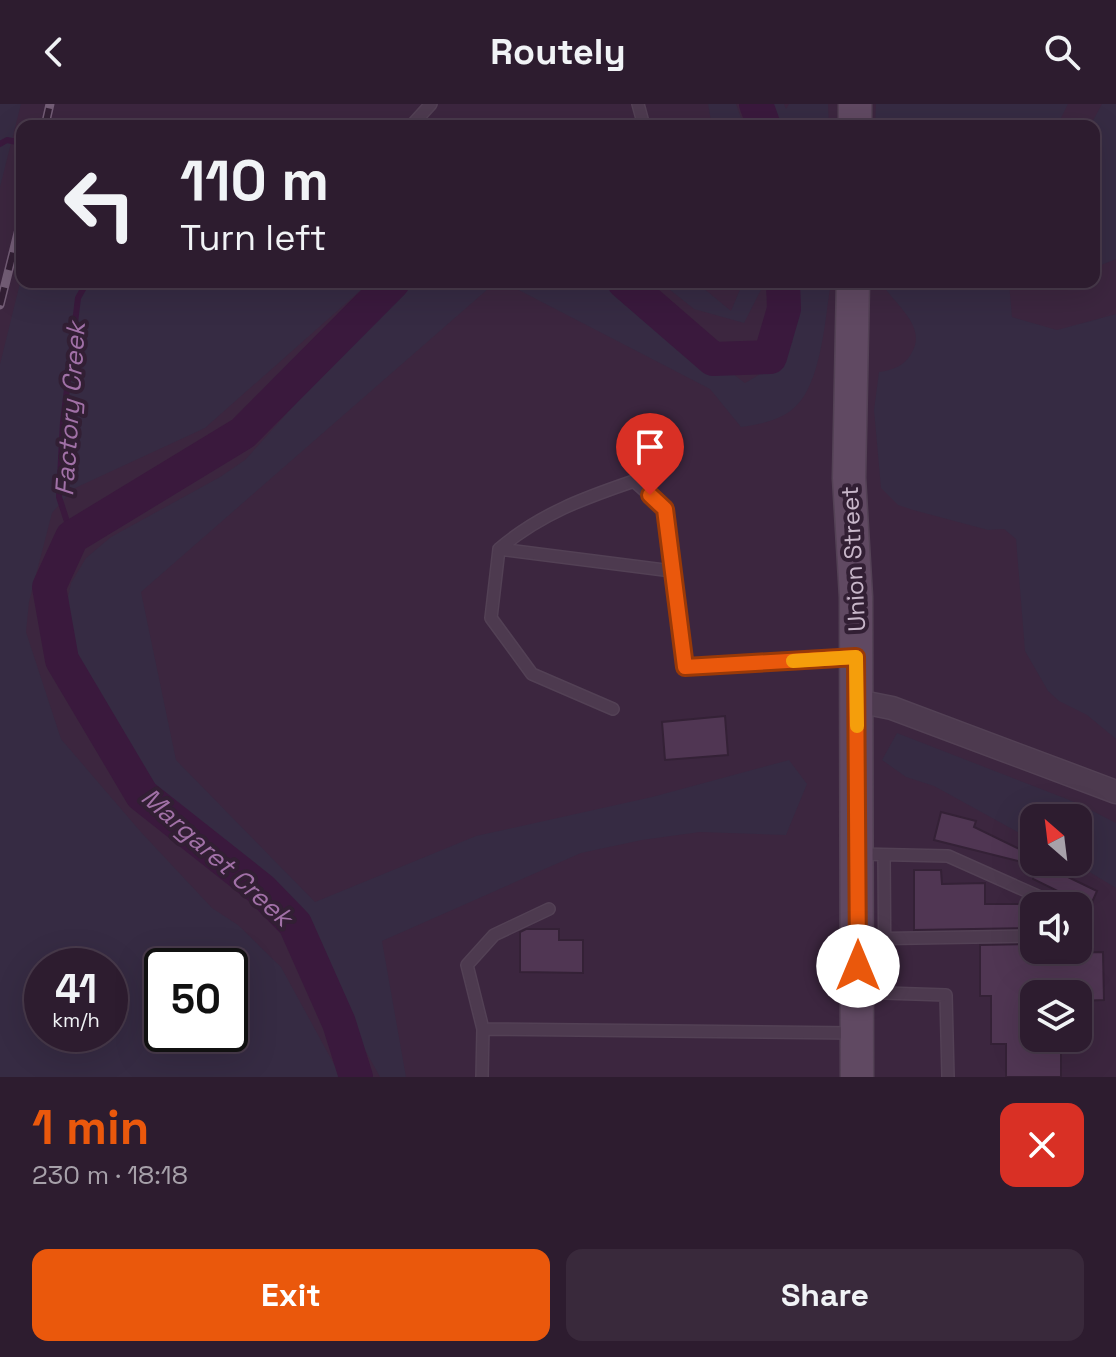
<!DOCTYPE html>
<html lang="en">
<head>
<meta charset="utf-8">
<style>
  body { margin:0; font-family:"Space Grotesk",sans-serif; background:#39293b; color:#f1f3f6; height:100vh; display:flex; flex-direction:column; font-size:30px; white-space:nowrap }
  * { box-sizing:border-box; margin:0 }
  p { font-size:26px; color:#a7a1aa }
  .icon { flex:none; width:44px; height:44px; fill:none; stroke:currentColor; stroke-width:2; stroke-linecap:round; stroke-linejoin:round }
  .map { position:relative; height:973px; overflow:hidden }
  .details { display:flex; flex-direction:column; background:#2d1c2f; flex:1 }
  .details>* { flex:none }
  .top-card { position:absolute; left:16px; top:16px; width:1084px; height:168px; border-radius:16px; box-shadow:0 8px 32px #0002,0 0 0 2px #483a4b; background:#2d1c2f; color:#f1f3f6; overflow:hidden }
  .needle { width:52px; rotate:332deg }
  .buttons { position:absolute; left:1020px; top:700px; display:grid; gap:16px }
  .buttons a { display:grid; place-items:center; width:72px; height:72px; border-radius:16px; background:#2d1c2f; box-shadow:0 8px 32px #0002,0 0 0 2px #483a4b; font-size:40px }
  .speed { position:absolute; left:24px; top:844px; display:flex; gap:16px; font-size:40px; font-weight:700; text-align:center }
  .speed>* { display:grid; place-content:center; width:104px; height:104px; border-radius:50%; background:#2d1c2f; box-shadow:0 8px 32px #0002,0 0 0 2px #483a4b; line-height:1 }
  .speed small { font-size:20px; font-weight:400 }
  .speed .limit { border:4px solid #111; border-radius:12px; background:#fff; color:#111 }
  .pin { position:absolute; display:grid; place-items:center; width:68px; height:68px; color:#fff; margin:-82px -34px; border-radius:50% 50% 50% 0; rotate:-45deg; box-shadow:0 0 8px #0007 }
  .pin .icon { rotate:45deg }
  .me { position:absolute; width:88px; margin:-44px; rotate:0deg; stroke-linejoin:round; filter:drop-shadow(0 0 6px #0008) }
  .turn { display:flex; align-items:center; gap:28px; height:168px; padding:0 32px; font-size:36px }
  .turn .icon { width:104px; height:104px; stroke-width:2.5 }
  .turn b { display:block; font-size:56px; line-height:68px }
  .round { display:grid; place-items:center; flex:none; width:84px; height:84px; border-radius:16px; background:#39293b }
  .head { display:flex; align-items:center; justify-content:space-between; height:136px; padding:0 32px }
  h1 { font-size:48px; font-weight:700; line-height:60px; color:#ea580c }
  .button { display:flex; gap:16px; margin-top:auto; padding:16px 32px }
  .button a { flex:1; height:92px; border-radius:16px; background:#ea580c; color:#fff; font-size:32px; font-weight:700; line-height:92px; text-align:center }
  .button a+a { background:#39293b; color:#f1f3f6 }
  header { display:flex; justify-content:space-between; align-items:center; height:104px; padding:0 32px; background:#2d1c2f; font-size:36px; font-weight:700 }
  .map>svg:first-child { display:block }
  .green { fill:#362b43; fill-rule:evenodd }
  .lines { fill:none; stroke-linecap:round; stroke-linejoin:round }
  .stream { stroke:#3a193d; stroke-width:6 }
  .river { stroke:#3a193d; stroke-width:34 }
  .building { fill:#503653; stroke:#342136; stroke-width:2 }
  .service-casing { stroke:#534155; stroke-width:14 }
  .minor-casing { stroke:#534155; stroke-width:25 }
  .secondary-casing { stroke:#534155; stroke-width:35 }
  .service { stroke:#4d3a4f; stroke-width:11 }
  .minor { stroke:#4d3a4f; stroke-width:22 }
  .secondary { stroke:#604962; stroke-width:32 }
  .rail-casing { stroke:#735d76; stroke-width:9 }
  .rail { stroke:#321f34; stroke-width:6; stroke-dasharray:18; stroke-linecap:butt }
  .route-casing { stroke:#983908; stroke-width:20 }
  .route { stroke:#ea580c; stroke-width:14 }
  .slow { stroke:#f59e0b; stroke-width:14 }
  .labels { text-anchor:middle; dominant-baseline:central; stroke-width:8; stroke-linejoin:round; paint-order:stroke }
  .street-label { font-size:24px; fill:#c8b7ca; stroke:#321f34 }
  .water-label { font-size:26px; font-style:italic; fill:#a171a7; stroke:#321f34 }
</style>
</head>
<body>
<header><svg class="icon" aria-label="back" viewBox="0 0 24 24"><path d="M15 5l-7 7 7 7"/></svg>Routely<svg class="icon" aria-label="search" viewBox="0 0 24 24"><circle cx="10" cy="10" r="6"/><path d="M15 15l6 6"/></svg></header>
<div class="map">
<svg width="1116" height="973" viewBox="0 0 1116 973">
  <rect width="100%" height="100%" fill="#3c263f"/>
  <!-- green -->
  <path class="green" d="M0 0H21L0 83Z
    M708 0H736L744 22H712Z
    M765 0H784L786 5 789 0H828L829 22H771Z
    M876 0H1068L1057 22H875Z
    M1102 0H1116V155L1094 164V22H1090Z
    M22 171V178H370L205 324 73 385 52 409 29 498 26 528 61 635 140 727 212 804 238 821 281 863 341 973H0V260ZM42 862H110V930H42ZM162 862H230V930H162Z
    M414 178H496L141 488 176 656 315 798 476 732 652 693 789 656 807 680 786 731 700 728 642 736 581 749 382 837 406 973H380L322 868 295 814 165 707 87 583 70 524 68 494 71 479 86 454 111 433 220 373 245 356 331 260Z
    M503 178H611L745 279 772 263 792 239 797 178H831C825 213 822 280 794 304 779 317 760 320 741 323L710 285Z
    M660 178H696L731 207 743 178H765L744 219 694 205Z
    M881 178H1009L1012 213 1057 226 1116 210V635L1087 611 1059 597 1048 587 1025 547 1016 435 1004 425 988 426 913 406 898 401 881 384 874 306 879 268C893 266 904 262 911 250 929 222 893 200 881 178Z
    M897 629 1077 699 1116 719V784L1073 758H1078V714H1034V737L934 682 906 673 882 656Z"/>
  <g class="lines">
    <!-- stream -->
    <path class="stream" d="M0 40 7 36 22 39
      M72 433 59 393 63 318 78 194 87 178"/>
    <!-- river -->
    <path class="river" d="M756 0 764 22
      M624 178 713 255 770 253 784 205 783 178
      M356 973 339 919 295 820 262 786 142 691 62 556 49 483 72 433 243 329 393 178"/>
  </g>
  <!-- building -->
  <path class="building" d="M725 612 728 651 665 656 662 618Z
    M941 708 976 717 974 723 1034 752V758H1042L1041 760 1097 787 1090 803 1033 775 1034 761 934 736Z
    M914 766H941L942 780 985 779V800H1034V824L914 826Z
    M526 825H559V836H583V869L520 868V828Z
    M1034 840V849L1103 848 1104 896 1078 897V890H1034V934H1061V973H1006V940H991V892H980V841Z"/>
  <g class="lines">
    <defs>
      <path id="service" d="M638 0 644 22
        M411 22 431 0
        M499 445C540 410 584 394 634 377L665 405 672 467
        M613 605 532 570 491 514 499 445 672 467 685 563 852 554
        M859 750 948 752 1051 798 1053 802
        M884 751 885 889 946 891 948 973
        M859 835 1034 832
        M483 925 467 861 494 831 549 805
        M482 973 483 925 853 929"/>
      <path id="minor" d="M857 597 892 604 1116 688"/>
      <path id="secondary" d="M855 22V0
        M853 178 849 374 856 493 857 973"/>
    </defs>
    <!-- service casing -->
    <use href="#service" class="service-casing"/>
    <!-- minor casing -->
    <use href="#minor" class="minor-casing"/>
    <!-- secondary casing -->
    <use href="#secondary" class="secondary-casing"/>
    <!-- service -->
    <use href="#service" class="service"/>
    <!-- minor -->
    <use href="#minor" class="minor"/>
    <!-- secondary -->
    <use href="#secondary" class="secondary"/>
    <defs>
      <path id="rail" d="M45 22 50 0
        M0 201 22 113"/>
    </defs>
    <!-- rail casing -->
    <use href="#rail" class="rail-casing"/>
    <!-- rail -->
    <use href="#rail" class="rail"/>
  </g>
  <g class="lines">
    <defs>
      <path id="route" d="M650 391 665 405 685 563 856 553 858 862"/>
    </defs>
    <!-- route casing -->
    <use href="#route" class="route-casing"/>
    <!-- route -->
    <use href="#route" class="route"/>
    <!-- slow -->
    <path class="slow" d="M793 557 856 553 857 622"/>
  </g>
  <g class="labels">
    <!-- street labels -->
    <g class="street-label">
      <text transform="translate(853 455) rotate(-93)">Union Street</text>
    </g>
    <!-- water labels -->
    <g class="water-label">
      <text transform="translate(70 305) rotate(-86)">Factory Creek</text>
      <text transform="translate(217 753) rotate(42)">Margaret Creek</text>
    </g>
  </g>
</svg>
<div class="buttons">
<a><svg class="needle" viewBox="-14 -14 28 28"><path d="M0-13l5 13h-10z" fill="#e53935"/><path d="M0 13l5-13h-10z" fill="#a7a1aa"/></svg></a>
<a><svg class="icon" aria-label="sound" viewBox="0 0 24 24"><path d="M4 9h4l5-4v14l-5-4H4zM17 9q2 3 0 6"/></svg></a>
<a><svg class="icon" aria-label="layers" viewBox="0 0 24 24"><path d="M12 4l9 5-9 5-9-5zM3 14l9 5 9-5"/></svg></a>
</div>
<div class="speed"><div>41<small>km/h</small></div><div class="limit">50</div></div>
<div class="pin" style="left:650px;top:391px;background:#d93025"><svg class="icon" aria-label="arrive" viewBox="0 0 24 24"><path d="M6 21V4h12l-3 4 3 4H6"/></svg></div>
<svg class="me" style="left:858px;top:862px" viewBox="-20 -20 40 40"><circle r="19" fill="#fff"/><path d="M0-13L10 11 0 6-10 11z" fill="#ea580c"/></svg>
<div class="top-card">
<div class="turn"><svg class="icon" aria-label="left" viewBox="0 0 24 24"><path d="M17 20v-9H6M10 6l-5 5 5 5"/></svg><div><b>110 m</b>Turn left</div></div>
</div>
</div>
<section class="details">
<div class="head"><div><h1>1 min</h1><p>230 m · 18:18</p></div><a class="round" style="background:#d93025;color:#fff"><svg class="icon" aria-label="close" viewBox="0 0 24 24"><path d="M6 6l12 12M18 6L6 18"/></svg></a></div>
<div class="button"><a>Exit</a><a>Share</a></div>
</section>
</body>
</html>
